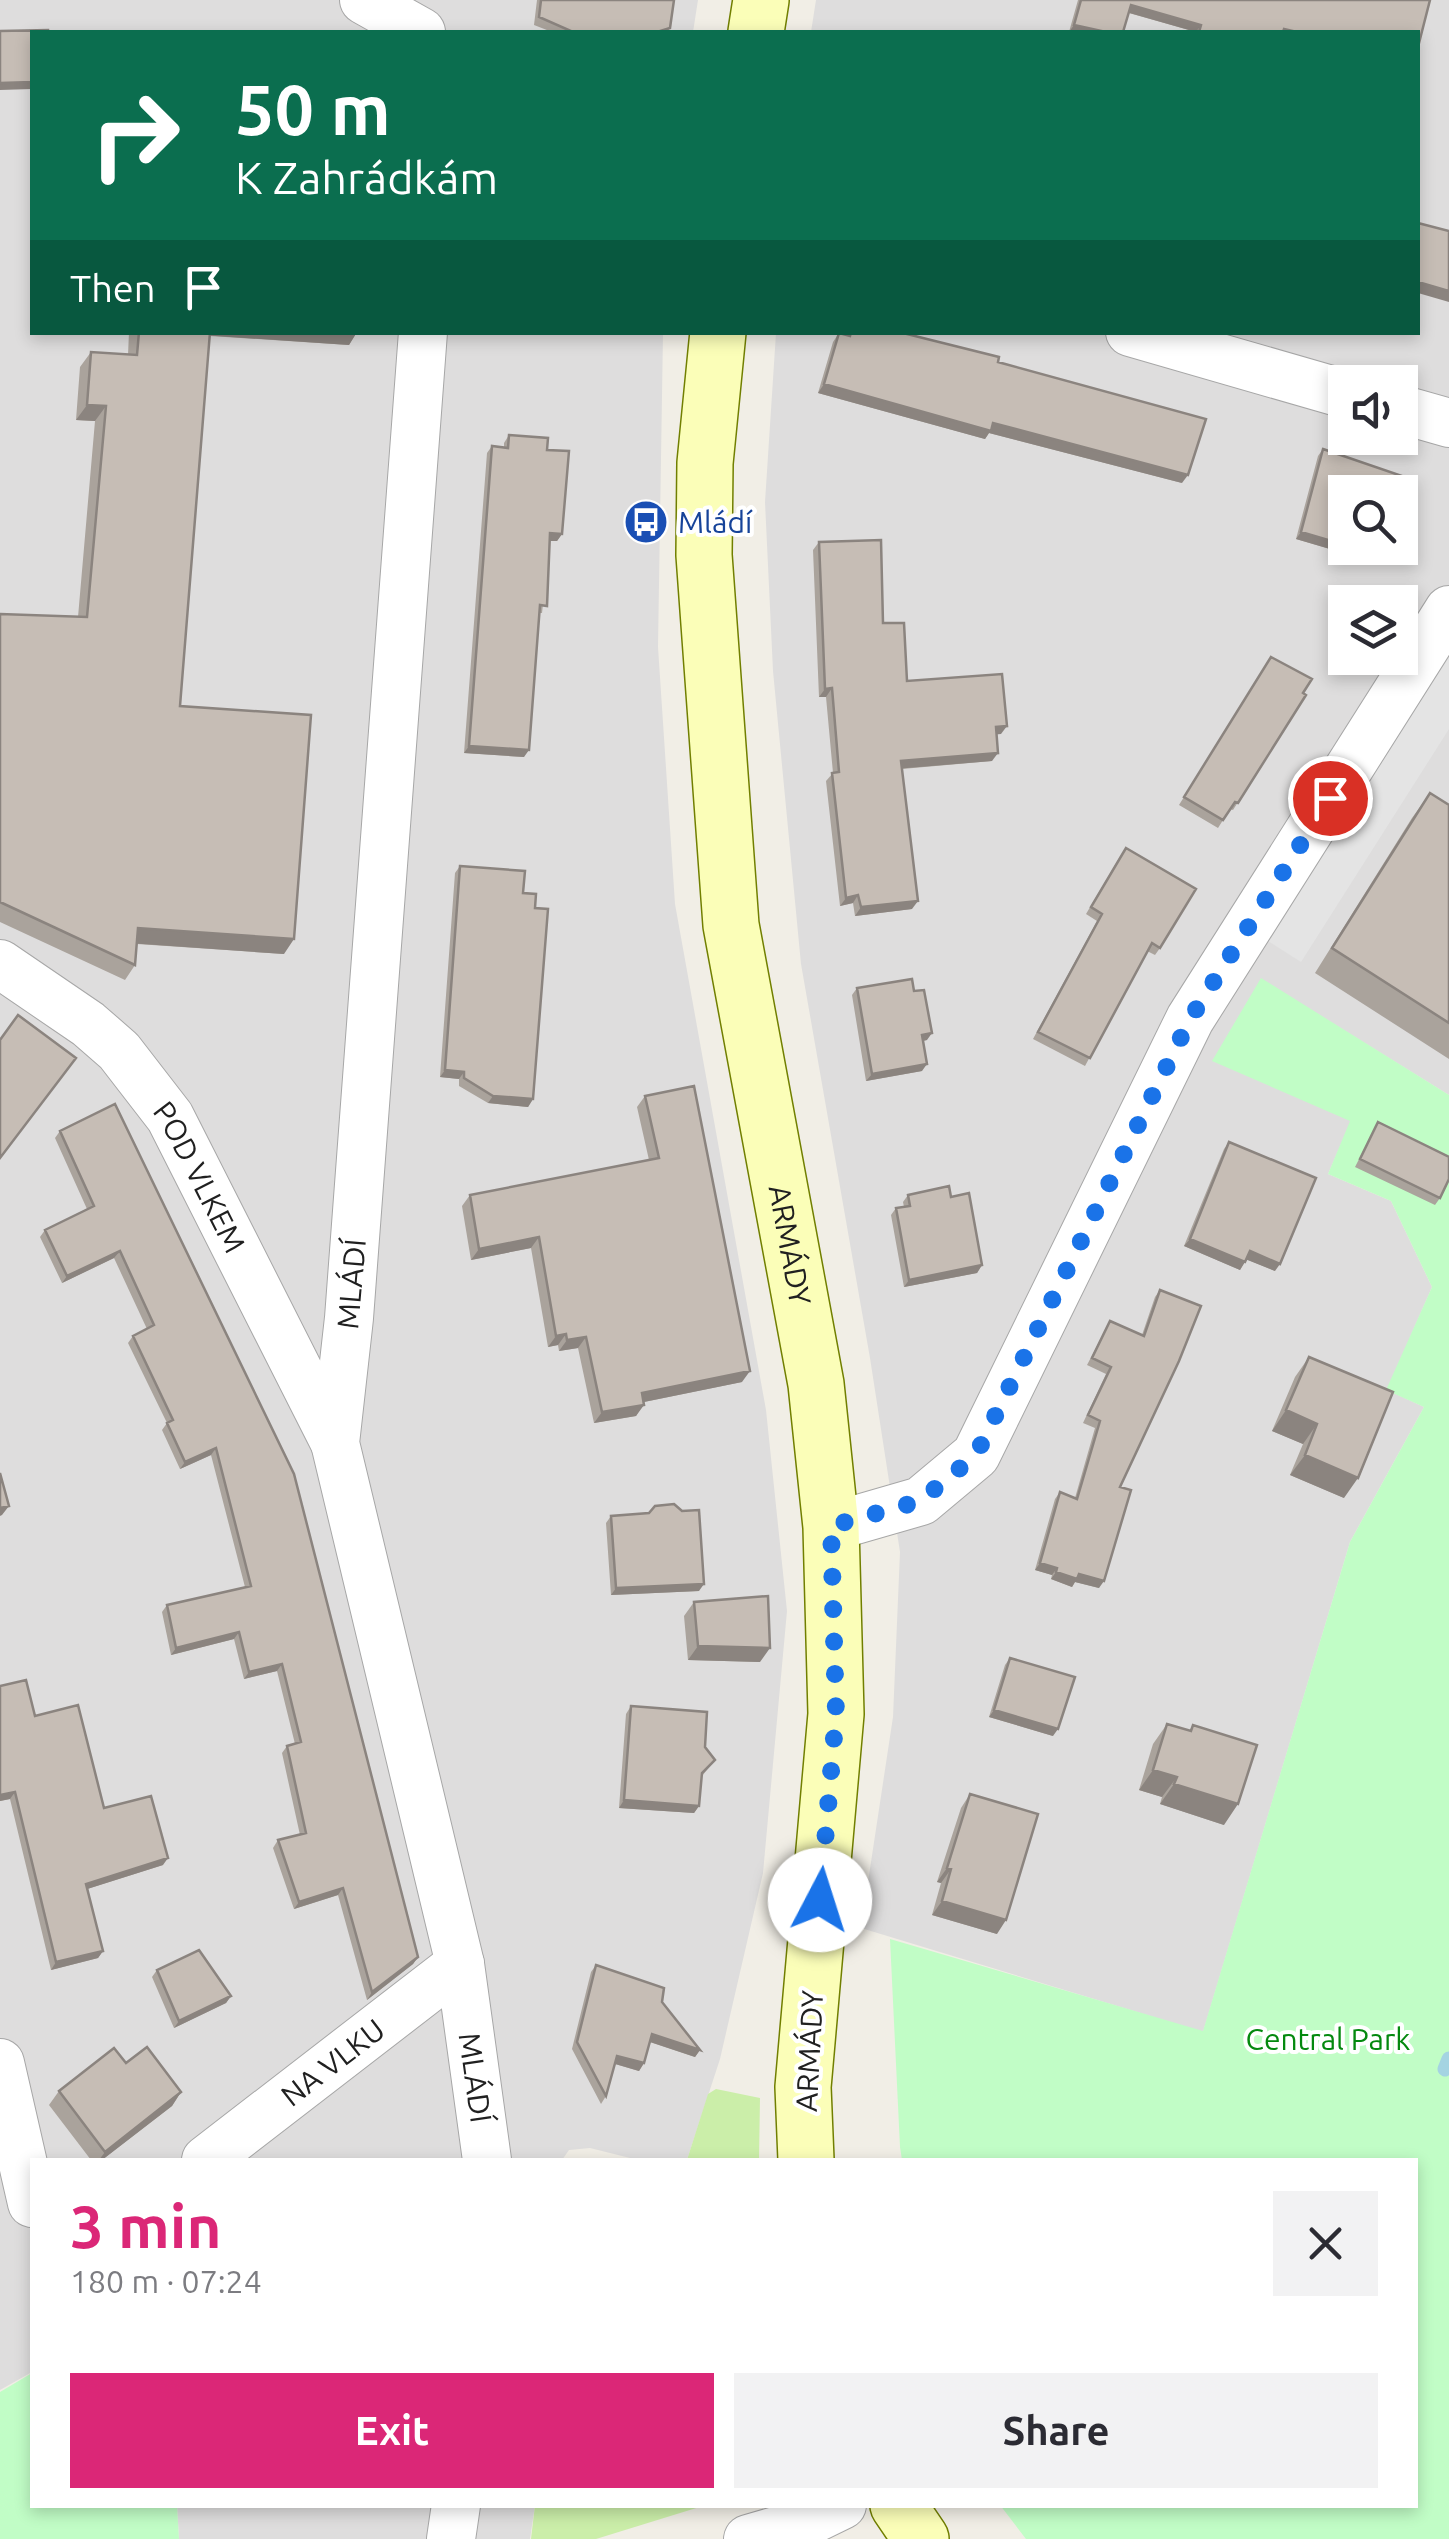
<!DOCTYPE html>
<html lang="en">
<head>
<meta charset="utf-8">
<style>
  body { margin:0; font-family:Ubuntu,sans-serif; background:#f2f2f3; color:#2b2b33; height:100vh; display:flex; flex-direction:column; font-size:38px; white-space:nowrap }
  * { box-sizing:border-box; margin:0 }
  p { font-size:32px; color:#7c7c81 }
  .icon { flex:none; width:55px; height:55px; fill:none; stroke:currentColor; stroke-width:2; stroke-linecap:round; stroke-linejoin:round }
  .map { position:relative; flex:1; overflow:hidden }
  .side { position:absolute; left:30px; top:2158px; width:1388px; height:350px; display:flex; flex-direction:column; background:#fff; border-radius:0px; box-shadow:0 5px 15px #0003 }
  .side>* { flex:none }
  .guide { position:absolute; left:30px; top:30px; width:1390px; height:305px; border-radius:0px; box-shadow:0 5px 15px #0003; background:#0b6e4f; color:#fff; overflow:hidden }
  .buttons { position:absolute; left:1328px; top:365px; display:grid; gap:20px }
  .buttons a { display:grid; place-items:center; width:90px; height:90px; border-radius:0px; background:#fff; box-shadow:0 5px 15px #0003; font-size:50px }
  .pin { position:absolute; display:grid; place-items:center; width:85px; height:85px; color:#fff; margin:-42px; border:5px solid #fff; border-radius:50%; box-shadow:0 2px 10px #0007 }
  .me { position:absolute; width:110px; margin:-55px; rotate:5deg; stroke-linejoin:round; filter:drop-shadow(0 0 8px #0008) }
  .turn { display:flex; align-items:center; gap:35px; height:210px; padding:0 40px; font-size:45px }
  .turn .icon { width:130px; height:130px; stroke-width:2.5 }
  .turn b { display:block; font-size:70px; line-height:85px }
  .then { display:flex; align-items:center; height:95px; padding:0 40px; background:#0003; gap:20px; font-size:38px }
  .round { display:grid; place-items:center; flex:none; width:105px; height:105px; border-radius:0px; background:#f2f2f3 }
  .headline { display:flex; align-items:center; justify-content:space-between; height:170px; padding:0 40px }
  h1 { font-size:60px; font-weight:700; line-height:75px; color:#db2777 }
  .primary-button { display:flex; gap:20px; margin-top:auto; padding:20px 40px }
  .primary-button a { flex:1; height:115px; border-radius:0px; background:#db2777; color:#fff; font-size:40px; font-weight:700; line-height:115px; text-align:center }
  .primary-button a+a { background:#f2f2f3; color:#2b2b33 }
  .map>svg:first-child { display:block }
  .residential { fill:#dedddd; fill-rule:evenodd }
  .grass { fill:#cbeea9 }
  .park { fill:#c1fdc6 }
  .parking { fill:#e4e4e4 }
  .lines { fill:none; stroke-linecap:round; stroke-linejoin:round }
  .stream { stroke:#a4d4e2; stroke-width:15 }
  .street-casing { stroke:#a7a7a7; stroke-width:50 }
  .secondary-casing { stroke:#717f00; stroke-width:58 }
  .street { stroke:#fff; stroke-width:48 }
  .secondary { stroke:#fbfeb8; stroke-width:55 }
  .wall { fill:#aaa39c }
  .shaded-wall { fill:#8b847f }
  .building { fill:#c6bdb5; stroke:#8b847f; stroke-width:2.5 }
  .route { stroke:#1a73e8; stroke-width:18; stroke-dasharray:0 32.4 }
  .labels { text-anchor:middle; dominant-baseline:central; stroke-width:8; stroke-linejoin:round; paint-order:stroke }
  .transit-label { font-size:30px; fill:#164399; stroke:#fff; text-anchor:start }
  .street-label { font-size:30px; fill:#202020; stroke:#fff }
  .park-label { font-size:30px; fill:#04890f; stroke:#fff }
</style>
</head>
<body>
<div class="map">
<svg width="1449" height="2539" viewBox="0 0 1449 2539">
  <rect width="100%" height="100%" fill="#f1eee6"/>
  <!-- residential -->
  <path class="residential" d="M0 0H698L693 32H32V332L663 333 658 647 675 904 766 1410 787 1611 763 1873 720 2059 687 2160H638L590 2148 569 2150 562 2160H32V2372L0 2390Z
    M816 0H1449V1095L1261 979 1351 1121 1328 1174 1391 1201 1432 1287 1387 1390 1424 1407 1350 1542 1203 2032 861 1928 893 1717 900 1552 870 1358 801 964 773 671 765 502 776 333 1418 332V32H811ZM1345 382H1400V438H1345ZM1345 492H1400V548H1345ZM1345 602H1400V658H1345Z
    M177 2505H535L530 2539H179Z"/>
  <!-- grass -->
  <path class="grass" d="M716 2089 760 2098 759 2160H687L708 2094Z
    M535 2505H706L596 2539H531Z"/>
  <!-- park -->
  <path class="park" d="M1261 978 1449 1095V2539H1026L1000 2505H1415V2160H902L900 2147 890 1939 1203 2031 1350 1542 1424 1407 1386 1390 1432 1287 1391 1201 1328 1174 1350 1121 1212 1061Z
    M32 2373V2505H177L179 2539H0V2392Z"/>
  <!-- parking -->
  <path class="parking" d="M1449 653V729L1301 962 1268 941Z"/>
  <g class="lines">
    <!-- stream -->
    <path class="stream" d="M1445 2069 1449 2059"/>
    <defs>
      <g id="street">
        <path d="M364 0 421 32"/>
        <path id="s1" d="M423 332 349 1318 335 1443 460 1964 487 2160"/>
        <path d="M1130 332 1345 394"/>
        <path d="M1400 409 1449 423"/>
        <path id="s2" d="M0 964 88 1024 119 1051 170 1117 335 1443"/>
        <path d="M831 1527 921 1501 976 1455 1190 1019 1449 610"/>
        <path d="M0 2063 32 2203"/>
        <path id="s3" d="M206 2160 460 1964"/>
        <path d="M451 2539 456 2505"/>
        <path d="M748 2539 807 2522 842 2505"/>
      </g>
      <g id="secondary">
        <path d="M756 32 761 0"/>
        <path id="s4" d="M718 332 705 463 704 555 731 925 816 1384 831 1527 836 1714 803 2087 806 2160"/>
        <path d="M898 2505 921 2539"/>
      </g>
    </defs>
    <!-- street casing -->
    <use href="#street" class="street-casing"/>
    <!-- secondary casing -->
    <use href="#secondary" class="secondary-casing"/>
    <!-- street -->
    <use href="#street" class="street"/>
    <!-- secondary -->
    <use href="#secondary" class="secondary"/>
  </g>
  <!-- wall -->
  <path class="wall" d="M537 0H674L670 28 667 32H552L534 25Z
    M1078 0H1430L1418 32H1196L1129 13 1069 32Z
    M129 332H357L349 345 210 336 180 706 284 954 137 944 135 965 125 980 0 922V614L78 617 95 421 76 420 80 367 91 352 128 355Z
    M847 332H899L998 362 1182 483 989 433 985 439 818 393 833 342 839 333 847 335Z
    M509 435 547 450 562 534 557 541H550L542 613H540L524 757 464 753 487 453 492 446 504 447V443Z
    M1323 449 1374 562 1296 539 1318 456Z
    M819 542 883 623 907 681 1001 734H996L992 761 902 769 912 909 855 916 853 903 840 906 826 781 833 773 826 697H819L813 550Z
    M1271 657 1306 695 1233 810 1230 809 1218 828 1179 805Z
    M1430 793 1449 805V1059L1315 973 1412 818Z
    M1121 855 1160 948 1155 955 1147 951 1085 1066 1033 1039 1097 921 1086 914Z
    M460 866 523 893 535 908 533 1099 528 1107 488 1103 459 1086V1079L440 1077 455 873Z
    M857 988 927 1040 923 1041 922 1071 866 1081 852 995Z
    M645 1096 742 1382 644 1402 636 1416 594 1423 578 1348 559 1351 558 1345 548 1347 531 1248 471 1260 462 1206 470 1195 649 1160 637 1107Z
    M115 1104 418 1957 413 1964 367 2000 338 1895 294 1909 273 1848 278 1840 300 1835 282 1753 287 1746 295 1744 277 1671 244 1679 234 1639 171 1655 162 1612 167 1605 245 1587 211 1455 180 1469 162 1430 167 1423 128 1343 133 1336 147 1329 114 1258 62 1283 40 1237 45 1230 87 1209 55 1138 60 1131Z
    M1378 1122 1440 1198 1435 1205 1355 1167Z
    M1229 1142 1275 1271 1246 1259 1240 1270 1184 1246 1224 1149Z
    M908 1195 951 1197 982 1265 977 1273 904 1287 891 1215 896 1208 904 1207 903 1202Z
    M1160 1290 1099 1588 1075 1582 1072 1587 1051 1579 1052 1575 1035 1570 1055 1499 1060 1492 1075 1498 1095 1428 1083 1423 1106 1374 1087 1365 1110 1321 1142 1335 1155 1297Z
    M1309 1357 1344 1498 1290 1475 1303 1444 1272 1431 1295 1377Z
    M611 1516 699 1591 611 1595 606 1523Z
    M694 1602 760 1662 688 1660 684 1616Z
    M1010 1658 1053 1736 989 1717 1005 1665Z
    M0 1686 35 1716 104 1808 163 1865 87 1889 103 1951 98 1958 51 1970 10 1799 0 1801Z
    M631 1706 705 1747 715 1760 702 1776 699 1806 694 1813 619 1808 626 1714Z
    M1167 1724 1189 1731 1193 1725 1224 1825 1160 1804 1162 1797 1139 1790 1153 1744Z
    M970 1794 997 1934 932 1915 941 1883 937 1882 961 1808Z
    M596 1965 662 2002 700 2050 695 2057 650 2042 644 2063 639 2071 615 2064 606 2096 601 2104 572 2049 591 1972Z
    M157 1970 231 1996 226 2003 174 2028 152 1977Z
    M126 2063 181 2092 172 2106 102 2160H91L49 2105 59 2091Z"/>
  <!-- shaded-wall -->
  <path class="shaded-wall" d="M1131 5 1201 25 1196 32 1126 12Z
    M1074 25 1106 32H1069Z
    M32 82V89L0 90V83Z
    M1418 282 1449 291V302L1418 293Z
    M203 332H357L349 345 201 335Z
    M824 384 993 423 1188 475 1182 483 989 433 985 439 818 393Z
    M87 405 106 406 95 421 76 420Z
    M1301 532 1345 545V548H1354L1379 555 1374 562 1296 539Z
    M550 533 562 534 557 541H545Z
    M832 688 826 697H819L825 689Z
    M1007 726 1001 734 990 735 996 727Z
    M469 746 529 750 524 757 464 753Z
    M998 753 992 761 895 769 901 761Z
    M858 895 853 903 840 906 846 898Z
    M918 901 912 909 855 916 861 907Z
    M138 928 294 939 284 954 128 943Z
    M932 1033 927 1040 917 1042 922 1035Z
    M927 1064 922 1071 866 1081 872 1074Z
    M445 1070 464 1072 459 1079 440 1077Z
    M493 1096 533 1099 528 1107 488 1103Z
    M539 1237 531 1248 471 1260 479 1249Z
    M1190 1239 1245 1262 1240 1270 1184 1246Z
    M120 1251 114 1258 62 1283 67 1276Z
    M1250 1251 1280 1264 1275 1271 1245 1259Z
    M982 1265 977 1273 904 1287 909 1280Z
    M566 1334 558 1345 548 1347 556 1336Z
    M586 1337 578 1348 559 1351 567 1340Z
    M750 1371 742 1382 634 1404 642 1393Z
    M644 1405 636 1416 594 1423 602 1412Z
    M1286 1410 1317 1424 1303 1444 1272 1431Z
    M216 1448 211 1455 180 1469 185 1462Z
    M1305 1455 1358 1478 1344 1498 1290 1475Z
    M9 1506 2 1515 0 1516V1508Z
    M1040 1563 1057 1568 1052 1575 1035 1570Z
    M1056 1572 1079 1574 1104 1581 1099 1588 1075 1582 1072 1587 1051 1579Z
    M704 1584 699 1591 611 1595 616 1588Z
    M239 1632 234 1639 171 1655 176 1648Z
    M698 1646 770 1648 760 1662 688 1660Z
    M282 1664 277 1671 244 1679 249 1672Z
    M994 1710 1058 1729 1053 1736 989 1717Z
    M1153 1770 1177 1777 1162 1797 1139 1790Z
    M1174 1784 1238 1804 1224 1825 1160 1804Z
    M15 1792 10 1799 0 1801V1795Z
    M624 1800 699 1806 694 1813 619 1808Z
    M168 1858 163 1865 81 1891 86 1884Z
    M947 1868 951 1869 941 1883 937 1882Z
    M343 1888 338 1895 294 1909 299 1902Z
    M942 1901 1006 1920 997 1934 932 1915Z
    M103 1951 98 1958 51 1970 56 1962Z
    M418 1957 413 1964 367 2000 372 1992Z
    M231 1996 226 2003 174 2028 179 2021Z
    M652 2034 700 2050 695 2057 647 2041Z
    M617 2056 644 2063 639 2071 612 2063Z
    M181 2092 172 2106 102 2160H99L105 2152Z"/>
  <!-- building -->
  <path class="building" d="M541 0H674L670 28 657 32H573L539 17Z
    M1081 0H1430L1418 47V32H1297L1284 29 1283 32H1199L1201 25 1131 5 1123 32H1106L1074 25Z
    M48 30V32H32V82L0 83V31Z
    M1418 223 1449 231V291L1418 282Z
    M139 332H210L180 706 311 715 294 939 138 928 135 965 0 902V614L87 617 106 406 87 405 91 352 137 355Z
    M851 332H899L999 357 998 362 1206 419 1188 475 993 423 991 431 824 384 839 333 850 336Z
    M509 435 548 438 547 450 569 451 562 534 550 533 547 606 540 605 529 750 469 746 492 446 508 448Z
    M1323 449 1402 476 1397 492H1345V545L1301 532Z
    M881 540 883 623H904L907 681 1002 674 1007 726 996 727 998 753 901 761 918 901 861 907 858 895 846 898 832 773 839 772 832 688 825 689 819 542Z
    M1354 548H1381L1379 555Z
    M1271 657 1312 679 1303 693 1306 695 1238 803 1235 802 1223 820 1184 797Z
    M1430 793 1449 805V1023L1332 948Z
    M1126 848 1196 889 1160 948 1152 943 1090 1058 1038 1032 1102 914 1091 907Z
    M460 866 525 871 523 893 536 894 535 908 548 909 533 1099 493 1096 464 1078V1072L445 1070Z
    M912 979 914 991 924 990 932 1033 922 1035 927 1064 872 1074 857 988Z
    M18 1015 76 1058 0 1158V1040Z
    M694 1086 750 1371 642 1393 644 1405 602 1412 586 1337 567 1340 566 1334 556 1336 539 1237 479 1249 470 1195 659 1158 645 1096Z
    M115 1104 294 1474 418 1957 372 1992 343 1888 299 1902 278 1840 306 1833 287 1746 301 1742 282 1664 249 1672 239 1632 176 1648 167 1605 251 1586 216 1448 185 1462 167 1423 173 1420 133 1336 154 1325 120 1251 67 1276 45 1230 94 1206 60 1131Z
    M1378 1122 1449 1157V1179L1440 1198 1360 1159Z
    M1229 1142 1316 1178 1280 1264 1250 1251 1245 1262 1190 1239Z
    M949 1186 951 1197 969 1193 982 1265 909 1280 896 1208 910 1206 908 1195Z
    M1160 1290 1201 1306 1179 1361 1120 1487 1131 1490 1104 1581 1079 1574 1077 1579 1056 1572 1057 1568 1040 1563 1060 1492 1077 1499 1100 1421 1088 1415 1111 1367 1092 1358 1110 1321 1144 1336Z
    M1309 1357 1393 1392 1358 1478 1305 1455 1317 1424 1286 1410Z
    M0 1473 9 1506 0 1508Z
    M674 1504 682 1511 699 1510 704 1584 616 1588 611 1516 649 1513 655 1506Z
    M768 1596 770 1648 698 1646 694 1602Z
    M1010 1658 1075 1677 1058 1729 994 1710Z
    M26 1680 35 1716 78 1705 104 1808 151 1796 168 1858 86 1884 103 1951 56 1962 15 1792 0 1795V1686Z
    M631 1706 707 1712 705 1747 715 1760 702 1773 699 1806 624 1800Z
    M1167 1724 1191 1731 1193 1725 1257 1745 1238 1804 1174 1784 1177 1777 1153 1770Z
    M970 1794 1038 1814 1006 1920 942 1901 951 1869 947 1868Z
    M199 1950 231 1996 179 2021 157 1970Z
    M596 1965 664 1988 662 2002 700 2050 652 2034 644 2063 617 2056 606 2096 577 2042Z
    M147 2047 181 2092 105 2152 59 2091 114 2048 126 2063Z"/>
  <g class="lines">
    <!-- route -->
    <path class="route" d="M820 1900 836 1714 831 1526 920 1501 976 1455 1190 1019 1330 798"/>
  </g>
  <!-- icons -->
  <defs>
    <symbol id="bus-disc" viewBox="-11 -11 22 22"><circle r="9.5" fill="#1a4fb4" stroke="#fff"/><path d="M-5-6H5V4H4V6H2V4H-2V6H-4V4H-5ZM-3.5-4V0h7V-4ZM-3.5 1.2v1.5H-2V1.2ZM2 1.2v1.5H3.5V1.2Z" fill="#fff"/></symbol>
  </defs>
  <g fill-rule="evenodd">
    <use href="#bus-disc" x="621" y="497" width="50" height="50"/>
  </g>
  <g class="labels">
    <!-- transit labels -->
    <g class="transit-label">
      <text x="678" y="522">Mládí</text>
    </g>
    <!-- street labels -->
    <g class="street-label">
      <text stroke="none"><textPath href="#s2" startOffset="298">POD VLKEM</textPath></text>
      <text stroke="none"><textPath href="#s4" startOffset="920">ARMÁDY</textPath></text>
      <text transform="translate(351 1284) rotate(-85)">MLÁDÍ</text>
      <text transform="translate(809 2051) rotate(-87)">ARMÁDY</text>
      <text stroke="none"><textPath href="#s3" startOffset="160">NA VLKU</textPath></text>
      <text stroke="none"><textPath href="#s1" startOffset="1765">MLÁDÍ</textPath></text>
    </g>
    <!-- park labels -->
    <g class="park-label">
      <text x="1328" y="2039">Central Park</text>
    </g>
  </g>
</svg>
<div class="buttons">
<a><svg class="icon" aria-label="sound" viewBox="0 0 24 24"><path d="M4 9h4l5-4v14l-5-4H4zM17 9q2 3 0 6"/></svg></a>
<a><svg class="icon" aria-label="search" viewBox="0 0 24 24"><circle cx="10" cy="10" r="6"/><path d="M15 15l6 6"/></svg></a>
<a><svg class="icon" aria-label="layers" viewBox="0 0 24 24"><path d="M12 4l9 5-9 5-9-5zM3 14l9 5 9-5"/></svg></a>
</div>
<div class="pin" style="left:1330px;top:798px;background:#d93025"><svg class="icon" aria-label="arrive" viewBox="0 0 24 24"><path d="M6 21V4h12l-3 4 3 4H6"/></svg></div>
<svg class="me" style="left:820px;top:1900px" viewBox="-20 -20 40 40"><circle r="19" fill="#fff"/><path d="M0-13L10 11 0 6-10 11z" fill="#1a73e8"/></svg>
<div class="guide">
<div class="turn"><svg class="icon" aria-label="right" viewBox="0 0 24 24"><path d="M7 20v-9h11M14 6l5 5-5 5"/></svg><div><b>50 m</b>K Zahrádkám</div></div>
<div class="then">Then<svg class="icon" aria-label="arrive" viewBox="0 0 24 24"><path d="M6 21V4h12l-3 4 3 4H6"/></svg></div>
</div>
<section class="side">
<div class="headline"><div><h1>3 min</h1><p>180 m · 07:24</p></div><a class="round"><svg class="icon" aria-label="close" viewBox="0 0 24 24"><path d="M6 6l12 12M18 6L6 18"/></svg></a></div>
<div class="primary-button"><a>Exit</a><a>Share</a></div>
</section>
</div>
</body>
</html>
